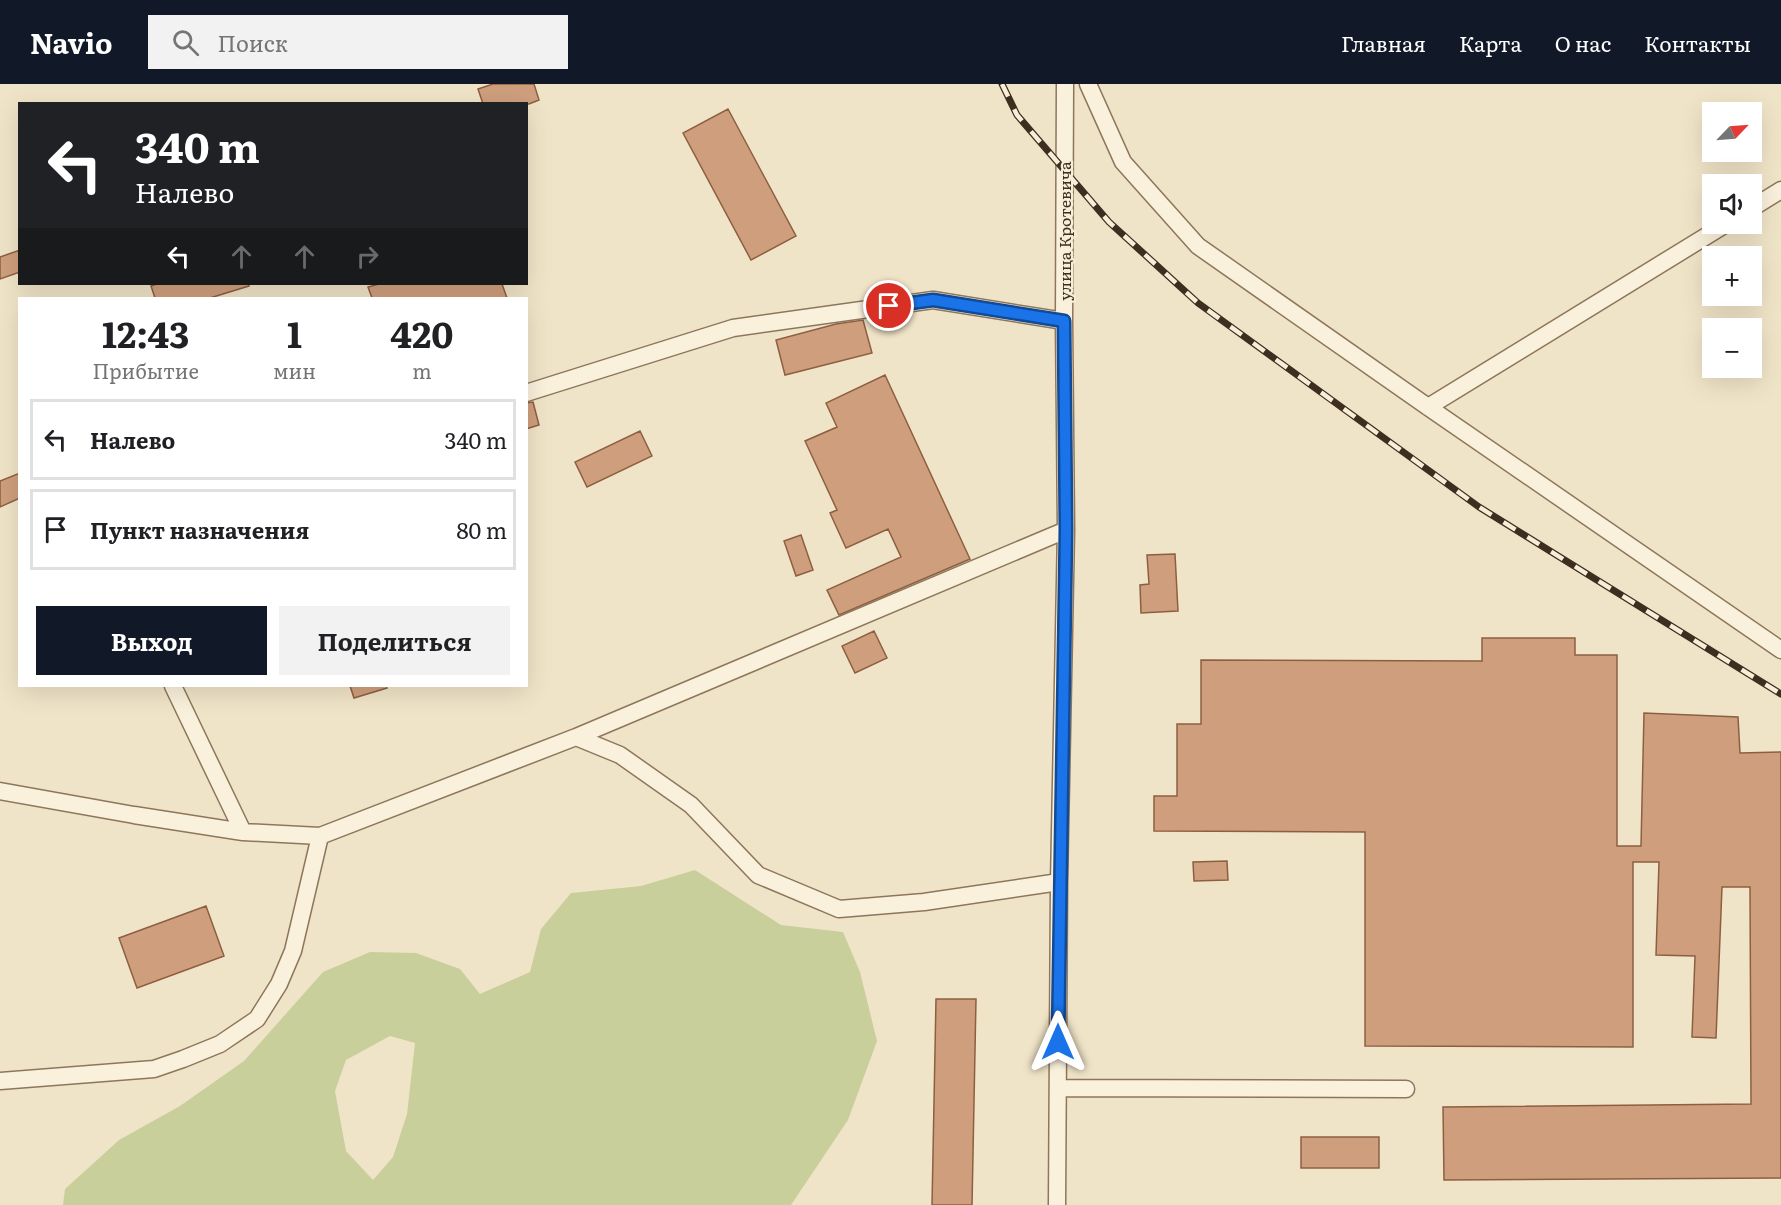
<!DOCTYPE html>
<html lang="ru">
<head>
<meta charset="utf-8">
<style>
  body { margin:0; font-family:Literata,serif; background:#f2f2f2; color:#202124; height:100vh; display:flex; flex-direction:column; font-size:22px; white-space:nowrap }
  * { box-sizing:border-box; margin:0 }
  p { font-size:20px; color:#757577 }
  .icon { flex:none; width:33px; height:33px; fill:none; stroke:currentColor; stroke-width:2; stroke-linecap:round; stroke-linejoin:round }
  .map { position:relative; flex:1; overflow:hidden }
  .sheet { position:absolute; left:18px; top:213px; width:510px; height:390px; display:flex; flex-direction:column; background:#fff; border-radius:0px; box-shadow:0 6px 24px #0002 }
  .sheet>* { flex:none }
  .banner { position:absolute; left:18px; top:18px; width:510px; height:183px; border-radius:0px; box-shadow:0 6px 24px #0002; background:#202124; color:#fff; overflow:hidden }
  .needle { width:39px; rotate:65deg }
  .buttons { position:absolute; left:1702px; top:18px; display:grid; gap:12px }
  .buttons a { display:grid; place-items:center; width:60px; height:60px; border-radius:0px; background:#fff; box-shadow:0 6px 24px #0002; font-size:30px }
  .pin { position:absolute; display:grid; place-items:center; width:51px; height:51px; color:#fff; margin:-26px; border:3px solid #fff; border-radius:50%; box-shadow:0 2px 6px #0007 }
  .me { position:absolute; width:66px; margin:-33px; rotate:0deg; stroke-linejoin:round; filter:drop-shadow(0 0 4px #0008) }
  .turn { display:flex; align-items:center; gap:21px; height:126px; padding:0 18px; font-size:27px }
  .turn .icon { width:78px; height:78px; stroke-width:2.5 }
  .turn b { display:block; font-size:42px; line-height:51px }
  .lanes { display:flex; align-items:center; height:57px; padding:0 18px; background:#0003; justify-content:center; gap:30px; direction:ltr }
  .lanes .off { opacity:.35 }
  .eta { display:flex; justify-content:space-evenly; align-items:center; height:102px; text-align:center }
  .eta b { font-size:36px; font-weight:700; line-height:42px }
  .button { display:flex; gap:12px; margin-top:auto; padding:12px 18px }
  .button a { flex:1; height:69px; border-radius:0px; background:#111827; color:#fff; font-size:24px; font-weight:700; line-height:69px; text-align:center }
  .button a+a { background:#f2f2f2; color:#202124 }
  ul { padding:0; list-style:none }
  li { display:flex; align-items:center; gap:18px; height:81px; margin:0 12px 9px; padding:0 6px; border:3px solid #e0e0e0; border-radius:0px }
  li div { flex:1 }
  li b { display:block; font-size:22px }
  li em { font-style:normal }
  header { display:flex; align-items:center; gap:36px; box-sizing:border-box; height:84px; padding:0 30px; background:#111827; color:#fff }
  header strong { font-size:28px }
  nav { display:flex; gap:33px; margin-inline-start:auto; font-size:21px }
  .search { width:420px; height:54px; background:#f2f2f2; display:flex; align-items:center; gap:15px; box-sizing:border-box; padding:0 21px; border-radius:0px; color:#757577; font-size:22px }
  .map>svg:first-child { display:block }
  .green { fill:#c9cf9b; fill-rule:evenodd }
  .building { fill:#cf9f7d; stroke:#8d5f41; stroke-width:1.5 }
  .lines { fill:none; stroke-linecap:round; stroke-linejoin:round }
  .minor-casing { stroke:#8d765c; stroke-width:19 }
  .minor { stroke:#faf1dc; stroke-width:16 }
  .rail-casing { stroke:#3d2e20; stroke-width:7 }
  .rail { stroke:#f7eed8; stroke-width:4.5; stroke-dasharray:14; stroke-linecap:butt }
  .route-casing { stroke:#114b97; stroke-width:15 }
  .route { stroke:#1a73e8; stroke-width:10 }
  .labels { text-anchor:middle; dominant-baseline:central; stroke-width:4.5; stroke-linejoin:round; paint-order:stroke }
  .street-label { font-size:16px; fill:#3d2e20; stroke:#f7eed8 }
</style>
</head>
<body>
<header>
<strong>Navio</strong>
<div class="search"><svg class="icon" aria-label="search" viewBox="0 0 24 24"><circle cx="10" cy="10" r="6"/><path d="M15 15l6 6"/></svg>Поиск</div>
<nav><a>Главная</a><a>Карта</a><a>О нас</a><a>Контакты</a></nav>
</header>
<div class="map">
<svg width="1781" height="1121" viewBox="0 0 1781 1121">
  <rect width="100%" height="100%" fill="#f0e4c8"/>
  <!-- green -->
  <path class="green" d="M695 786 781 841 843 848 860 888 877 957 848 1036 791 1121H63L65 1105 119 1056 180 1022 244 977 323 888 370 868 416 869 460 885 480 910 530 888 541 845 571 809 641 802ZM390 952 415 959 407 1030 393 1073 373 1096 346 1067 335 1007 346 976Z"/>
  <!-- building -->
  <path class="building" d="M493 0H534L539 16 529 20H483L478 5Z
    M728 25 796 152 751 176 683 49Z
    M20 166V188L0 195V173Z
    M157 200H248L249 202 210 214H155L151 202Z
    M379 200H502L507 214H372L368 203Z
    M863 236 872 269 785 291 776 256 836 240Z
    M885 291 970 475 839 531 827 506 901 473 888 445 846 464 830 429 837 426 805 357 837 343 826 319Z
    M533 318 539 341 526 345V319Z
    M640 347 652 372 587 403 575 378Z
    M20 389V414L0 423V397Z
    M801 451 813 486 796 492 784 457Z
    M1175 470 1178 527 1141 529 1140 501 1149 500 1147 471Z
    M874 547 887 574 855 589 842 562Z
    M1482 554H1575V571H1617V762H1641L1644 629 1738 633 1740 669 1781 668V1094L1444 1096 1443 1023 1751 1020 1750 803H1722L1716 954 1692 953 1695 872 1656 871 1659 778H1633V963L1365 962V748L1154 747V712H1177V640H1201V576L1482 577Z
    M350 602H386L387 604 354 614Z
    M1227 777 1228 796 1194 797 1193 778Z
    M206 822 224 872 137 904 119 854Z
    M936 915H976L972 1121H932Z
    M1301 1053H1379V1084H1301Z"/>
  <g class="lines">
    <defs>
      <path id="minor" d="M1088 0 1123 78 1198 162 1428 323 1781 566
        M1752 124 1781 106
        M526 309 733 244 933 216 1064 237
        M1428 323 1726 140
        M173 602 243 748
        M576 653 620 671 691 721 758 791 839 825 924 818 1059 798
        M0 707 134 731 243 748 320 752 576 653 1066 446
        M0 997 154 985 183 975 220 960 257 935 279 900 293 867 320 752
        M1058 1004 1406 1005
        M1057 1121 1059 798 1066 446 1064 237 1065 0"/>
    </defs>
    <!-- minor casing -->
    <use href="#minor" class="minor-casing"/>
    <!-- minor -->
    <use href="#minor" class="minor"/>
    <defs>
      <path id="rail" d="M1002 0 1017 31 1109 138 1198 219 1479 423 1781 610"/>
    </defs>
    <!-- rail casing -->
    <use href="#rail" class="rail-casing"/>
    <!-- rail -->
    <use href="#rail" class="rail"/>
  </g>
  <g class="lines">
    <defs>
      <path id="route" d="M889 222 933 216 1064 237 1066 446 1058 958"/>
    </defs>
    <!-- route casing -->
    <use href="#route" class="route-casing"/>
    <!-- route -->
    <use href="#route" class="route"/>
  </g>
  <g class="labels">
    <!-- street labels -->
    <g class="street-label">
      <text transform="translate(1064 147) rotate(-90)">улица Кротевича</text>
    </g>
  </g>
</svg>
<div class="buttons">
<a><svg class="needle" viewBox="-14 -14 28 28"><path d="M0-13l5 13h-10z" fill="#e53935"/><path d="M0 13l5-13h-10z" fill="#757577"/></svg></a>
<a><svg class="icon" aria-label="sound" viewBox="0 0 24 24"><path d="M4 9h4l5-4v14l-5-4H4zM17 9q2 3 0 6"/></svg></a>
<a>+</a>
<a>−</a>
</div>
<div class="pin" style="left:889px;top:222px;background:#d93025"><svg class="icon" aria-label="arrive" viewBox="0 0 24 24"><path d="M6 21V4h12l-3 4 3 4H6"/></svg></div>
<svg class="me" style="left:1058px;top:958px" viewBox="-20 -20 40 40"><path d="M0-17L14 15 0 8-14 15z" fill="#1a73e8" stroke="#fff" stroke-width="4"/></svg>
<div class="banner">
<div class="turn"><svg class="icon" aria-label="left" viewBox="0 0 24 24"><path d="M17 20v-9H6M10 6l-5 5 5 5"/></svg><div><b>340 m</b>Налево</div></div>
<div class="lanes"><svg class="icon" aria-label="left" viewBox="0 0 24 24"><path d="M17 20v-9H6M10 6l-5 5 5 5"/></svg><svg class="icon off" aria-label="ahead" viewBox="0 0 24 24"><path d="M12 20V5M6 11l6-6 6 6"/></svg><svg class="icon off" aria-label="ahead" viewBox="0 0 24 24"><path d="M12 20V5M6 11l6-6 6 6"/></svg><svg class="icon off" aria-label="right" viewBox="0 0 24 24"><path d="M7 20v-9h11M14 6l5 5-5 5"/></svg></div>
</div>
<section class="sheet">
<div class="eta">
<div><b>12:43</b><p>Прибытие</p></div>
<div><b>1</b><p>мин</p></div>
<div><b>420</b><p>m</p></div>
</div>
<ul>
<li><svg class="icon" aria-label="left" viewBox="0 0 24 24"><path d="M17 20v-9H6M10 6l-5 5 5 5"/></svg><div><b>Налево</b></div><em>340 m</em></li>
<li><svg class="icon" aria-label="arrive" viewBox="0 0 24 24"><path d="M6 21V4h12l-3 4 3 4H6"/></svg><div><b>Пункт назначения</b></div><em>80 m</em></li>
</ul>
<div class="button"><a>Выход</a><a>Поделиться</a></div>
</section>
</div>
</body>
</html>
